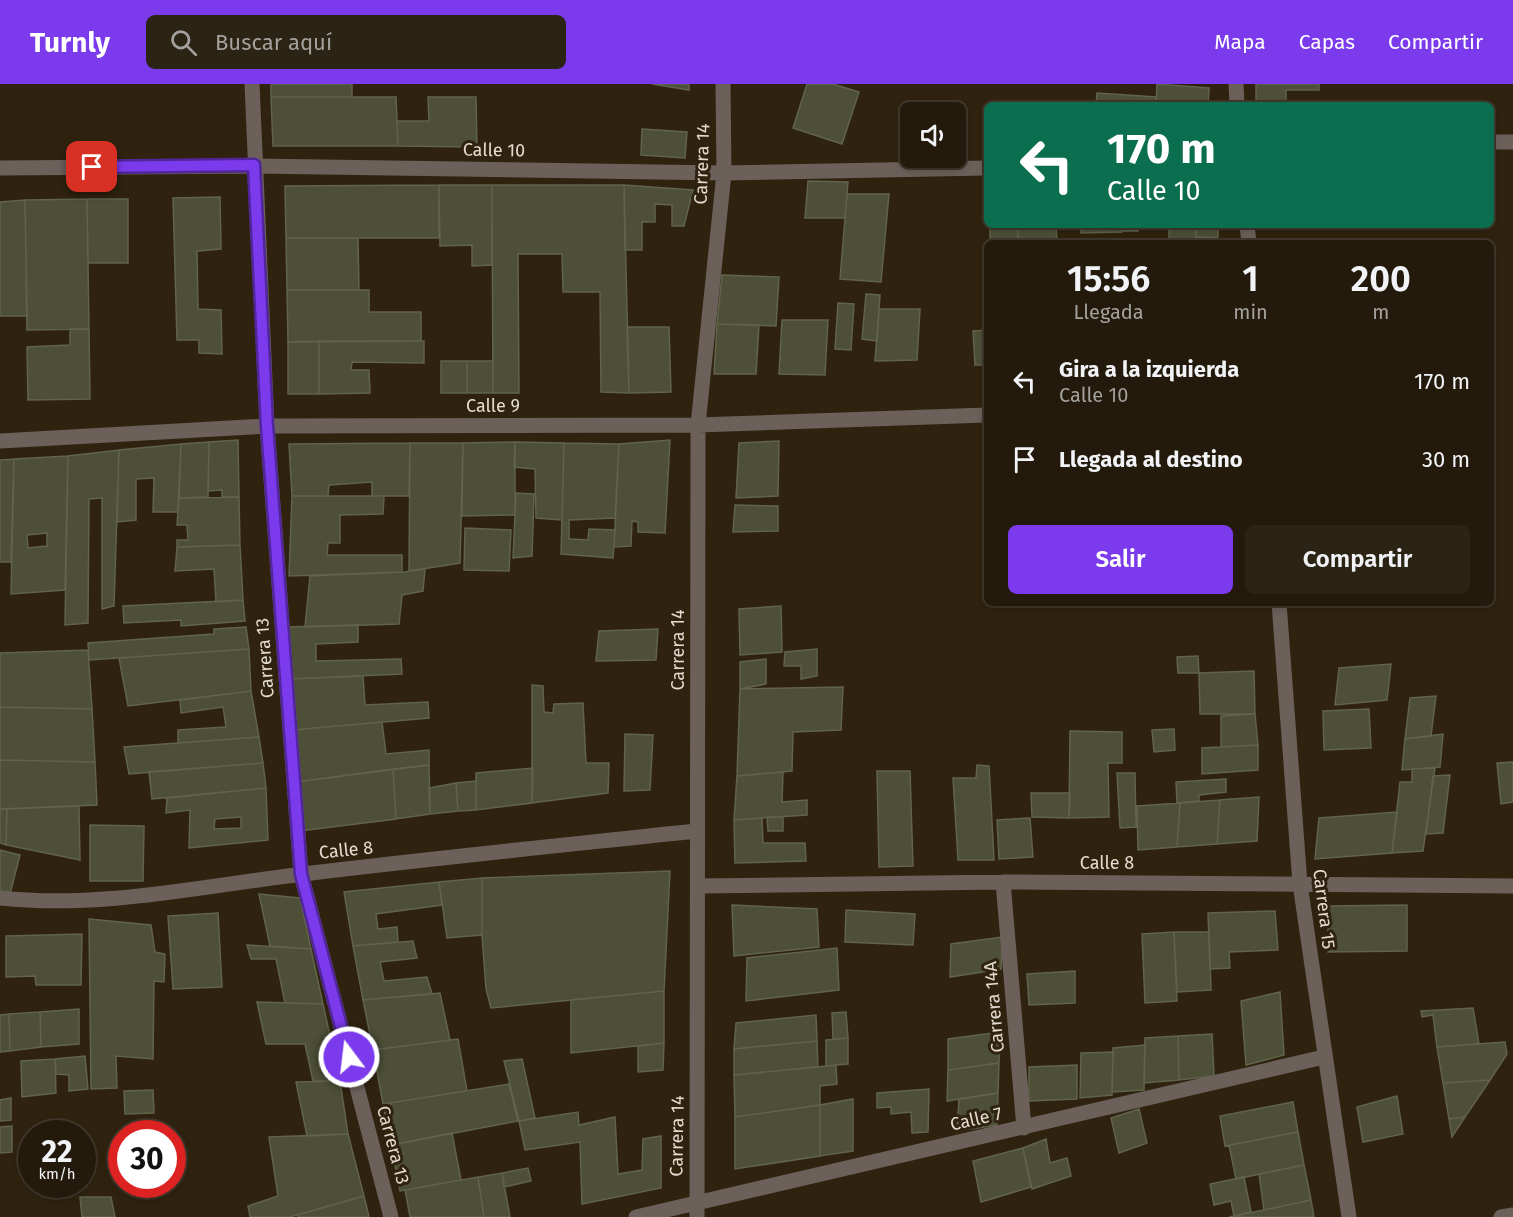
<!DOCTYPE html>
<html lang="es">
<head>
<meta charset="utf-8">
<style>
  body { margin:0; font-family:"Fira Sans",sans-serif; background:#2b2314; color:#f1f3f6; height:100vh; display:flex; flex-direction:column; font-size:22px; white-space:nowrap }
  * { box-sizing:border-box; margin:0 }
  p { font-size:20px; color:#a3a19d }
  .icon { flex:none; width:33px; height:33px; fill:none; stroke:currentColor; stroke-width:2; stroke-linecap:round; stroke-linejoin:round }
  .map { position:relative; flex:1; overflow:hidden }
  .sheet { position:absolute; left:984px; top:156px; width:510px; height:366px; display:flex; flex-direction:column; background:#231a0b; border-radius:9px; box-shadow:0 3px 9px #0003,0 0 0 2px #40382c }
  .sheet>* { flex:none }
  .banner { position:absolute; left:984px; top:18px; width:510px; height:126px; border-radius:9px; box-shadow:0 3px 9px #0003,0 0 0 2px #40382c; background:#0b6e4f; color:#fff; overflow:hidden }
  .fabs { position:absolute; left:900px; top:18px; display:grid; gap:12px }
  .fabs a { display:grid; place-items:center; width:66px; height:66px; border-radius:9px; background:#231a0b; box-shadow:0 3px 9px #0003,0 0 0 2px #40382c; font-size:30px }
  .speed { position:absolute; left:18px; top:1036px; display:flex; gap:12px; font-size:30px; font-weight:700; text-align:center }
  .speed>* { display:grid; place-content:center; width:78px; height:78px; border-radius:50%; background:#231a0b; box-shadow:0 3px 9px #0003,0 0 0 2px #40382c; line-height:1 }
  .speed small { font-size:15px; font-weight:400 }
  .speed .limit { border:9px solid #d22; background:#fff; color:#111 }
  .pin { position:absolute; display:grid; place-items:center; width:51px; height:51px; color:#fff; margin:-26px; border-radius:12px; box-shadow:0 3px 9px #0006 }
  .me { position:absolute; width:66px; margin:-33px; rotate:345deg; stroke-linejoin:round; filter:drop-shadow(0 0 4px #0008) }
  .turn { display:flex; align-items:center; gap:21px; height:126px; padding:0 24px; font-size:27px }
  .turn .icon { width:78px; height:78px; stroke-width:2.5 }
  .turn b { display:block; font-size:42px; line-height:51px }
  .eta { display:flex; justify-content:space-evenly; align-items:center; height:102px; text-align:center }
  .eta b { font-size:36px; font-weight:600; line-height:42px }
  .cta { display:flex; gap:12px; margin-top:auto; padding:12px 24px }
  .cta a { flex:1; height:69px; border-radius:9px; background:#7c3aed; color:#fff; font-size:24px; font-weight:600; line-height:69px; text-align:center }
  .cta a+a { background:#2b2314; color:#f1f3f6 }
  ul { padding:0; list-style:none }
  li { display:flex; align-items:center; gap:18px; height:78px; padding:0 24px }
  li div { flex:1 }
  li b { display:block; font-size:22px }
  li em { font-style:normal }
  header { display:flex; align-items:center; gap:36px; box-sizing:border-box; height:84px; padding:0 30px; background:#7c3aed; color:#fff }
  header strong { font-size:28px }
  nav { display:flex; gap:33px; margin-inline-start:auto; font-size:21px }
  .search { width:420px; height:54px; background:#2b2314; display:flex; align-items:center; gap:15px; box-sizing:border-box; padding:0 21px; border-radius:9px; color:#a3a19d; font-size:22px }
  .map>svg:first-child { display:block }
  .building { fill:#4d4f37; stroke:#61634b; stroke-width:1.5; fill-rule:evenodd }
  .lines { fill:none; stroke-linecap:round; stroke-linejoin:round }
  .minor { stroke:#6c605b; stroke-width:15 }
  .route-casing { stroke:#51269a; stroke-width:15 }
  .route { stroke:#7c3aed; stroke-width:10 }
  .labels { text-anchor:middle; dominant-baseline:central; stroke-width:6; stroke-linejoin:round; paint-order:stroke }
  .street-label { font-size:18px; fill:#e3dbcf; stroke:#2f230f }
</style>
</head>
<body>
<header>
<strong>Turnly</strong>
<div class="search"><svg class="icon" aria-label="search" viewBox="0 0 24 24"><circle cx="10" cy="10" r="6"/><path d="M15 15l6 6"/></svg>Buscar aquí</div>
<nav><a>Mapa</a><a>Capas</a><a>Compartir</a></nav>
</header>
<div class="map">
<svg width="1513" height="1133" viewBox="0 0 1513 1133">
  <rect width="100%" height="100%" fill="#2f230f"/>
  <!-- building -->
  <path class="building" d="M271 0H352V13H271Z
    M652 0H689V6Z
    M807 0H833L859 8 842 60 793 44Z
    M1157 0 1209 4 1208 21H1156Z
    M1256 0H1319V6H1286V21H1256Z
    M1097 9 1156 13V21H1096Z
    M271 13H396L398 62H273Z
    M428 13H476L477 63 398 62 397 37H429Z
    M642 45 687 48 685 74 641 71Z
    M808 97 848 98 845 134H805Z
    M439 101V154H286L285 102Z
    M439 101H492V181L472 182V161L440 162Z
    M492 101H624L629 309 601 308 600 208H563L562 170H518L519 309H493Z
    M624 101 693 106 684 142H672V121L655 120V138H642V166H625Z
    M847 110H889L881 198 840 195Z
    M220 113 221 165 197 167 198 225 221 226 222 270 199 269V256H177L173 114Z
    M87 115H128V179H88Z
    M87 115 89 245 27 246 25 116Z
    M25 116 27 232H0V118Z
    M990 141H1018V155H990Z
    M1018 141H1056L1057 159H1029V155H1018Z
    M1081 141H1123L1122 148 1081 149Z
    M1123 141H1139L1138 147H1123Z
    M1169 141H1196V159H1169Z
    M1196 141H1218V154L1196 153Z
    M286 154H358L359 206H287Z
    M722 191 779 193 776 242 717 240Z
    M287 206H369V228H421V257L288 258Z
    M866 210 880 211 877 257 862 255Z
    M838 219 854 220 851 266 835 265Z
    M879 225H920L917 276 875 277Z
    M782 236H828L825 291 779 290Z
    M717 240 759 241 756 290H714Z
    M627 243H669L671 308 629 309Z
    M70 245H89L90 315 28 316 27 263 70 261Z
    M987 246V281H975L973 247Z
    M319 257H424V279L352 278 351 286H369L370 309 319 310Z
    M319 257V310H288V258Z
    M441 277H467V309H441Z
    M467 277H493V309H467Z
    M238 356 239 413H222V406L208 407 209 358Z
    M670 356 665 449 638 448V438L632 437 631 462 614 463 619 360Z
    M779 357 778 412 736 414 739 359Z
    M209 358 208 413 179 414 181 360Z
    M515 358V431L462 432 463 359Z
    M515 358 564 359 562 436 536 434 535 385 514 383Z
    M410 359 409 412H372V398L329 401 328 412H292L289 360Z
    M410 359H463L460 479 409 487Z
    M564 359 619 360 615 434 569 436V455L588 456 589 445 615 446 613 474 561 470Z
    M181 360 178 428H153L154 394 136 395V436L117 438 119 366Z
    M119 366 114 522 102 525V414L89 415 88 539 65 541 68 372Z
    M68 372 65 506 11 510 14 375ZM47 449V462L28 464 27 451Z
    M14 375 11 478H0V376Z
    M516 409 534 410 532 472 513 474Z
    M292 412H384L383 430 340 431V459H328L327 471H402V488L289 492Z
    M239 413 240 461 177 463V456H188L187 441H177L179 414Z
    M735 421 778 422V447L733 448Z
    M465 444 511 446 509 487 464 486Z
    M240 461 243 516 216 518 214 485 175 487 177 463Z
    M425 485 423 507 402 511 399 540 305 543 310 492 404 488Z
    M243 516 245 537 181 542V536L124 539 123 522Z
    M781 522 782 568 740 571 739 525Z
    M358 541V558L316 560V577L401 575 402 590 289 595 286 543Z
    M246 543 249 565 89 576 88 559 214 550V545Z
    M658 545 656 576 596 577 599 547Z
    M249 565 251 607 128 622 119 574Z
    M817 565V592L801 595V582H784L785 568Z
    M88 566 92 625 0 623V569Z
    M1198 572 1199 589H1178L1177 573Z
    M766 575V600L740 605V578Z
    M1391 580 1387 616 1335 621 1339 584Z
    M1254 587 1255 630H1200L1199 589Z
    M363 592 365 621 428 618 429 634 293 646 289 595Z
    M532 601 543 602 544 628 553 629 554 620 583 619 586 679H609L608 709 532 719Z
    M843 603 841 646 793 648 792 687 737 692 740 605Z
    M251 607 259 653 178 659V646L226 643 223 623 181 629 180 616Z
    M1436 612 1431 652 1405 655 1410 614Z
    M0 623 92 625 95 678 0 676Z
    M1369 625 1371 664 1324 666 1323 627Z
    M1255 630 1258 661 1221 663V632Z
    M382 638 386 670 429 666V681L296 698 293 646Z
    M1174 645 1175 666 1154 668 1152 646Z
    M1070 647 1122 648V679H1108L1109 733 1069 734Z
    M625 650 653 651 650 706 624 707Z
    M1443 650 1440 683 1402 686 1405 655Z
    M259 653 263 679 129 690 124 663Z
    M1258 661V686L1202 690V664Z
    M0 676 95 678 97 721 0 725Z
    M1513 678V718L1501 720 1497 679Z
    M263 679 266 704 152 715 149 688Z
    M429 681 430 730 396 735 393 685Z
    M977 681 989 682 994 776H958L953 694H976Z
    M533 684 532 719 476 726V689Z
    M1435 684 1423 767 1392 769 1400 698H1412V685Z
    M393 685 396 735 300 747 296 698Z
    M877 687H910L913 782 879 783Z
    M783 688 782 718 807 716V731L734 736 737 692Z
    M1117 689H1135L1136 743 1120 744Z
    M1450 691 1443 749 1426 750 1433 692Z
    M1226 695V708L1199 711V717L1177 719 1176 698Z
    M476 697V726L458 727 456 699Z
    M456 699 458 727 430 730 429 704Z
    M266 704 268 756 189 764 190 726 166 729 167 714ZM241 733V744L214 745 215 735Z
    M1031 709H1070L1069 734 1032 733Z
    M1259 713 1257 757 1217 760 1220 716Z
    M1220 716 1217 760 1177 763 1180 719Z
    M1180 719 1177 763 1138 766 1137 722Z
    M79 722 80 776 6 761 7 725Z
    M0 725H7L6 761 0 759Z
    M1397 728 1392 769 1315 775 1319 734Z
    M767 733H783V747H768Z
    M762 734 763 759H805L806 777 735 779 734 736Z
    M1030 734 1033 773 999 775 997 736Z
    M90 741 144 742 143 797H90Z
    M0 766 20 771 10 810 0 807Z
    M670 787 664 907 491 924 486 905 482 851V794Z
    M482 794V851L447 854 439 798Z
    M439 798 442 821 376 830 378 845 397 843 398 858 353 862 344 808Z
    M259 810 300 814 311 865 270 862Z
    M732 821 817 825 819 863 734 872Z
    M1407 821V867L1328 868V822Z
    M846 826 915 830 913 861 845 858Z
    M1275 827 1278 866 1229 868 1230 884 1210 885 1208 829Z
    M218 829 222 903 173 905 168 832Z
    M89 835 151 841 155 868 165 870 164 898 154 897 153 975 116 972 117 1004 91 1005Z
    M1174 848H1209L1211 906 1177 908Z
    M1174 848 1177 917 1145 919 1142 850Z
    M82 850 81 901H36L35 892 6 893V852Z
    M1002 853 1001 885 950 893 951 860Z
    M413 857 417 874 380 878 384 897 427 893 432 910 363 916 353 862Z
    M247 861 311 865 323 920 285 919 276 875H251Z
    M837 864 839 906 746 917 747 874Z
    M1075 887V919L1029 921 1027 890Z
    M664 907V959L571 969V916Z
    M1280 908 1284 971 1246 981 1241 917Z
    M440 909 450 956 373 966 363 916Z
    M257 918 323 920 340 997H313L305 960H266Z
    M1473 924 1479 960 1437 963 1433 931 1422 933 1421 927Z
    M79 925V960L41 963 40 928Z
    M40 928 41 963 10 967 9 930Z
    M846 928 848 954 833 955 832 929Z
    M9 930 10 967 0 968V931Z
    M816 931 817 957 734 965 736 939Z
    M1000 948 999 979 948 986V955Z
    M1212 950 1214 992 1179 996 1178 952Z
    M1178 952 1179 996 1144 999 1145 954Z
    M848 954V980L826 982V956Z
    M458 955 467 1007 383 1020 373 966Z
    M817 957 818 983 734 991V965Z
    M1505 958 1507 970 1490 996 1443 999 1437 963Z
    M664 959 663 986 638 988V962Z
    M1145 961 1144 1006 1112 1008 1113 964Z
    M1113 968 1112 1011 1080 1014 1081 969Z
    M85 972 88 1005 69 1007V991L56 990 55 975Z
    M55 975 56 1009 22 1013 21 977Z
    M522 975 535 1034 519 1037 504 977Z
    M999 979 998 1009 947 1017 948 986Z
    M836 981 837 1000 820 1002V1021L735 1033 734 991Z
    M1077 981V1015L1029 1017V983Z
    M1490 996 1465 1033 1449 1035 1443 999Z
    M340 997 348 1050 307 1052 296 998Z
    M509 1000 518 1037 391 1061 383 1020Z
    M929 1005 928 1048 912 1049 911 1028 891 1030V1023L877 1024V1009Z
    M153 1006 154 1029 125 1030 124 1007Z
    M998 1009 997 1041 957 1047 959 1015Z
    M1397 1012 1403 1050 1363 1058 1357 1023Z
    M11 1014V1036L0 1037V1016Z
    M853 1015V1067L820 1072V1021Z
    M1293 1018 1298 1048 1225 1062 1220 1032Z
    M820 1021V1072L735 1085V1033Z
    M1139 1025 1147 1059 1119 1069 1111 1034Z
    M578 1028 579 1041 615 1033 618 1090 642 1086 643 1055 661 1052V1104L582 1120 580 1058 525 1066 519 1037Z
    M1465 1033 1452 1053 1449 1035Z
    M12 1042V1068L0 1069V1043Z
    M1298 1048 1304 1081 1236 1095 1229 1061Z
    M452 1049 461 1096 400 1107 391 1061Z
    M348 1050 364 1112 290 1133H250L248 1122 278 1112 269 1053Z
    M1046 1055 1050 1079 1067 1074 1071 1092 1032 1105 1023 1064Z
    M1023 1064 1031 1103 981 1118 973 1077Z
    M1304 1081 1311 1116 1264 1126 1259 1090Z
    M528 1084 531 1097 504 1103 502 1089Z
    M502 1089 510 1133H484L478 1093Z
    M478 1093 484 1133H410L405 1106Z
    M1244 1093 1251 1128 1234 1132 1231 1117 1214 1121 1210 1100Z
    M364 1112 369 1133H298L297 1131Z
    M80 1113H111L115 1133H82Z
    M1311 1116 1314 1133H1229L1264 1126Z"/>
  <g class="lines">
    <!-- minor -->
    <path class="minor" d="M252 0 267 342 301 790 391 1133
      M1236 0 1237 21
      M1491 58H1513
      M0 84 254 82 724 89 987 84
      M1247 141 1249 159
      M0 357 267 342 698 341 987 331
      M1279 519 1300 800 1349 1133
      M1003 798 1024 1044
      M700 802 1003 798 1513 802
      M0 814C101 825 203 802 303 790 434 774 565 761 696 747
      M636 1133 1324 973
      M697 1133 698 341 724 89 723 0
      M1501 1133 1513 1131"/>
  </g>
  <g class="lines">
    <defs>
      <path id="route" d="M92 83 254 81 267 342 301 790 349 973"/>
    </defs>
    <!-- route casing -->
    <use href="#route" class="route-casing"/>
    <!-- route -->
    <use href="#route" class="route"/>
  </g>
  <g class="labels">
    <!-- street labels -->
    <g class="street-label">
      <text transform="translate(494 66) rotate(1)">Calle 10</text>
      <text transform="translate(702 80) rotate(-88)">Carrera 14</text>
      <text x="493" y="322">Calle 9</text>
      <text transform="translate(678 566) rotate(-90)">Carrera 14</text>
      <text transform="translate(265 574) rotate(-94)">Carrera 13</text>
      <text transform="translate(346 766) rotate(-6)">Calle 8</text>
      <text x="1107" y="779">Calle 8</text>
      <text transform="translate(1324 825) rotate(83)">Carrera 15</text>
      <text transform="translate(994 923) rotate(-95)">Carrera 14A</text>
      <text transform="translate(976 1035) rotate(-13)">Calle 7</text>
      <text transform="translate(677 1052) rotate(-89)">Carrera 14</text>
      <text transform="translate(393 1061) rotate(75)">Carrera 13</text>
    </g>
  </g>
</svg>
<div class="fabs">
<a><svg class="icon" aria-label="sound" viewBox="0 0 24 24"><path d="M4 9h4l5-4v14l-5-4H4zM17 9q2 3 0 6"/></svg></a>
</div>
<div class="speed"><div>22<small>km/h</small></div><div class="limit">30</div></div>
<div class="pin" style="left:92px;top:83px;background:#d93025"><svg class="icon" aria-label="arrive" viewBox="0 0 24 24"><path d="M6 21V4h12l-3 4 3 4H6"/></svg></div>
<svg class="me" style="left:349px;top:973px" viewBox="-20 -20 40 40"><circle r="17" fill="#7c3aed" stroke="#fff" stroke-width="3"/><path d="M0-11L8 9 0 5-8 9z" fill="#fff"/></svg>
<div class="banner">
<div class="turn"><svg class="icon" aria-label="left" viewBox="0 0 24 24"><path d="M17 20v-9H6M10 6l-5 5 5 5"/></svg><div><b>170 m</b>Calle 10</div></div>
</div>
<section class="sheet">
<div class="eta">
<div><b>15:56</b><p>Llegada</p></div>
<div><b>1</b><p>min</p></div>
<div><b>200</b><p>m</p></div>
</div>
<ul>
<li><svg class="icon" aria-label="left" viewBox="0 0 24 24"><path d="M17 20v-9H6M10 6l-5 5 5 5"/></svg><div><b>Gira a la izquierda</b><p>Calle 10</p></div><em>170 m</em></li>
<li><svg class="icon" aria-label="arrive" viewBox="0 0 24 24"><path d="M6 21V4h12l-3 4 3 4H6"/></svg><div><b>Llegada al destino</b></div><em>30 m</em></li>
</ul>
<div class="cta"><a>Salir</a><a>Compartir</a></div>
</section>
</div>
</body>
</html>
